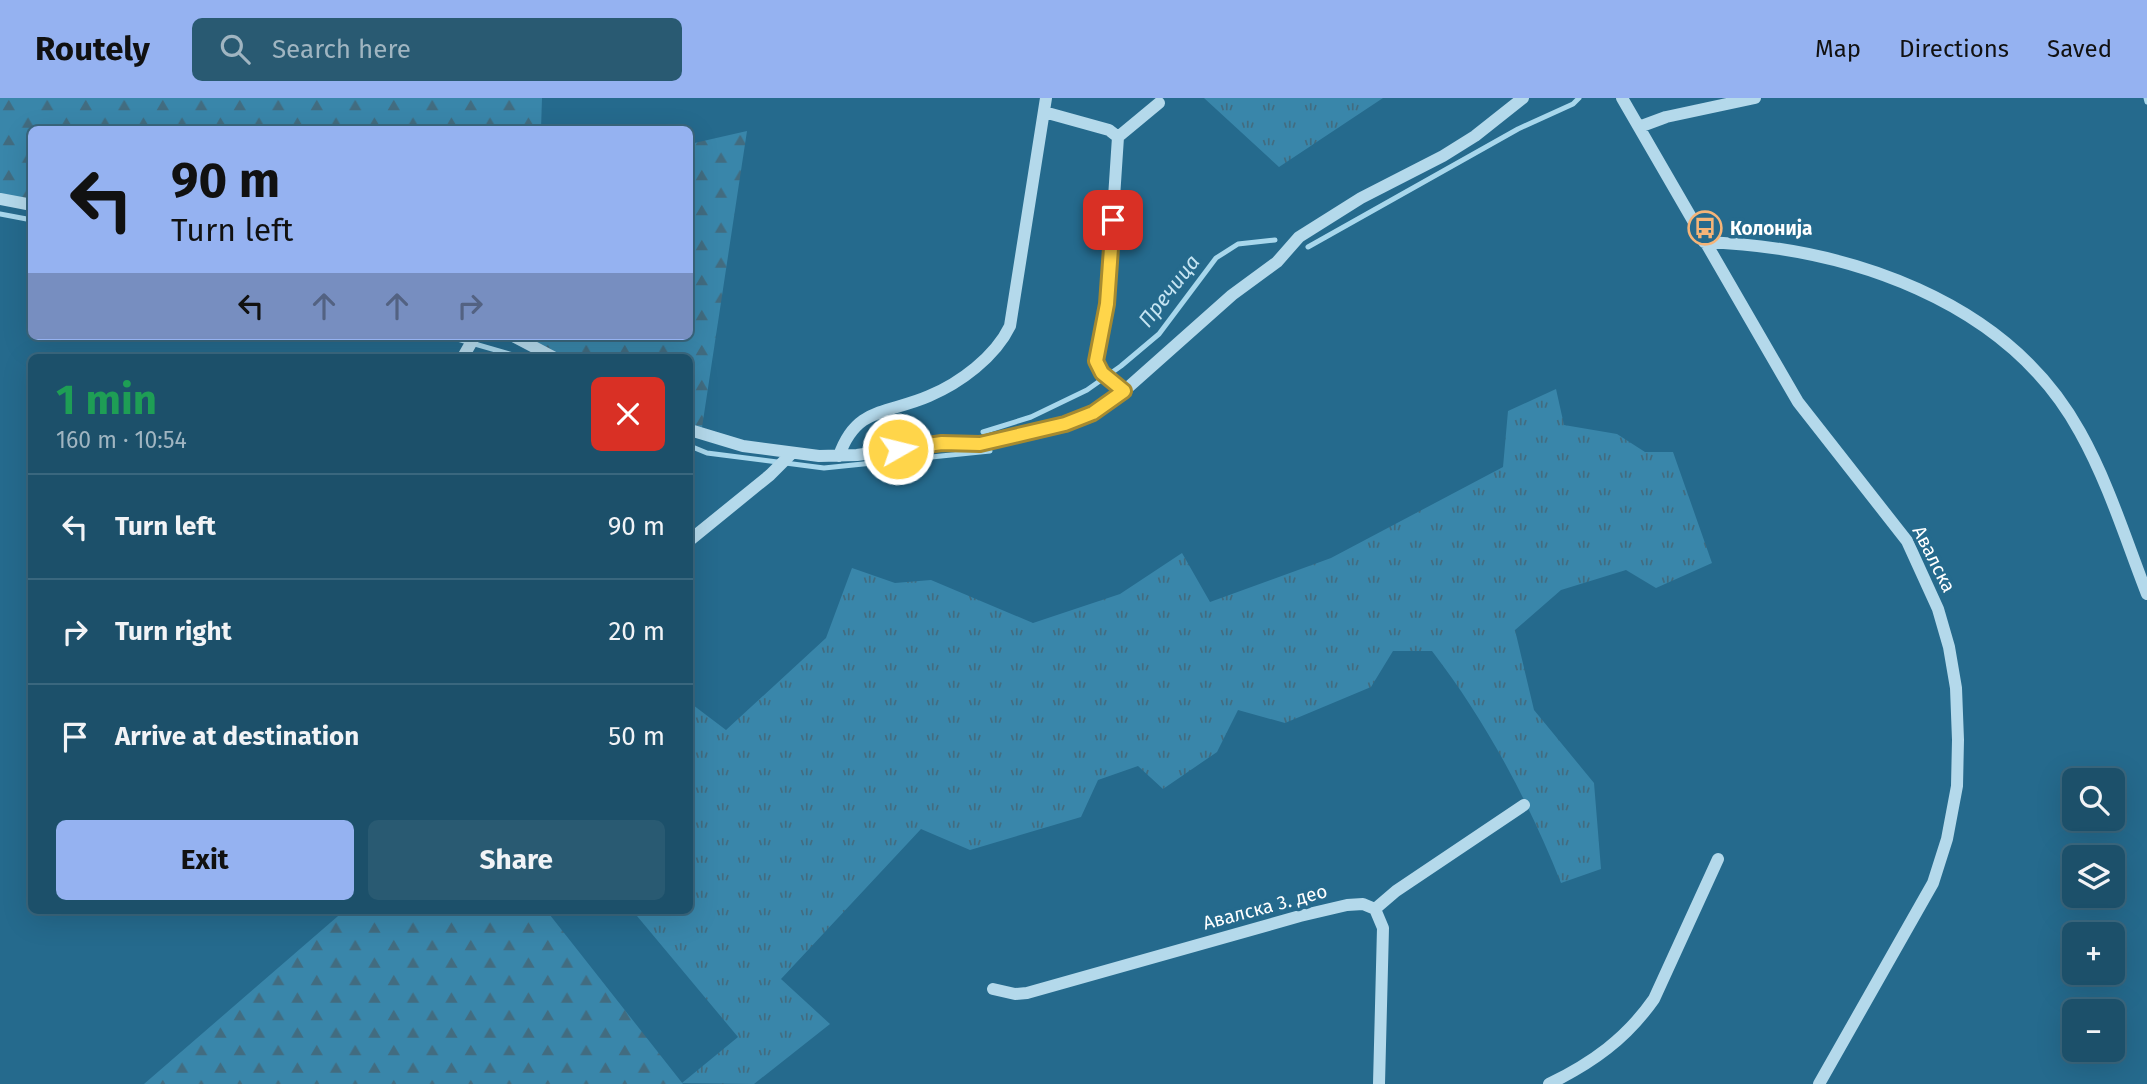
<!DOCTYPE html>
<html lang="en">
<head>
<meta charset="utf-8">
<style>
  body { margin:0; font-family:"Fira Sans",sans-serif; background:#295a72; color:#f1f3f6; height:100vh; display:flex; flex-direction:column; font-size:26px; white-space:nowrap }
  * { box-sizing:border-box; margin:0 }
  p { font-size:23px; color:#a0b5c1 }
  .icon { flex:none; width:38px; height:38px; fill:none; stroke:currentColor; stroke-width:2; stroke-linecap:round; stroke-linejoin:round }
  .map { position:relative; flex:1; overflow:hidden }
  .side { position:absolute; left:28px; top:256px; width:665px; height:560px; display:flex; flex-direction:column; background:#1c506a; border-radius:10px; box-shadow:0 7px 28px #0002,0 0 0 2px #3a677e }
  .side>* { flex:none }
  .banner { position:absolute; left:28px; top:28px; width:665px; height:214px; border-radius:10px; box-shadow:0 7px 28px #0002,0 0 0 2px #3a677e; background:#95b2f1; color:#111; overflow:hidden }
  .fabs { position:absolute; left:2062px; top:670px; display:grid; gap:14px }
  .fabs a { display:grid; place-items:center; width:63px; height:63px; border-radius:10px; background:#1c506a; box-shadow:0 7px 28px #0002,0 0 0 2px #3a677e; font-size:35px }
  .pin { position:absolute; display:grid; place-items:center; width:60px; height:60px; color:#fff; margin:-30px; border-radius:14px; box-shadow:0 4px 10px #0006 }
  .me { position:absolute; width:77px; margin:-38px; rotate:82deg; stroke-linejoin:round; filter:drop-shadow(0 0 5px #0008) }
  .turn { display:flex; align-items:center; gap:24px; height:147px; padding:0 28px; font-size:32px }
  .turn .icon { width:91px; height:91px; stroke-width:2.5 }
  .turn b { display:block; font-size:49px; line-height:60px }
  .lanes { display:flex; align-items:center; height:66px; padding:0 28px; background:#0003; justify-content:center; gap:35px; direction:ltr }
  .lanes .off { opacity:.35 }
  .round { display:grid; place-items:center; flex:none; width:74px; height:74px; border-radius:10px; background:#295a72 }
  .summary { display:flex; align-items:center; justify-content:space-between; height:119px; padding:0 28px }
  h1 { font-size:42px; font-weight:700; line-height:52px; color:#1e9e55 }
  .action { display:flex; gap:14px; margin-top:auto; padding:14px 28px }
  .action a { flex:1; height:80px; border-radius:10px; background:#95b2f1; color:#111; font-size:28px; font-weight:700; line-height:80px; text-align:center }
  .action a+a { background:#295a72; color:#f1f3f6 }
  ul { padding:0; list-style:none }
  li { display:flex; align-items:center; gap:21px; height:105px; padding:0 28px; border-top:2px solid #3a677e }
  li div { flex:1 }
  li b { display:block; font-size:26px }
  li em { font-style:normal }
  header { display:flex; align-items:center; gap:42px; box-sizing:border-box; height:98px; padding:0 35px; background:#95b2f1; color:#111 }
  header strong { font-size:33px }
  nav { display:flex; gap:38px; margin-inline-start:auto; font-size:24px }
  .search { width:490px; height:63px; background:#295a72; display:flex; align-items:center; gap:18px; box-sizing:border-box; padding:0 24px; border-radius:10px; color:#a0b5c1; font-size:26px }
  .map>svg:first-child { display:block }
  .grass { fill:url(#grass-tufts) }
  .forest { fill:url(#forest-firs) }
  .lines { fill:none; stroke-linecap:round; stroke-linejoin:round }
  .stream { stroke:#a8d7ec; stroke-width:5 }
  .minor { stroke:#b4d9eb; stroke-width:12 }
  .route-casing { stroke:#a68a30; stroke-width:18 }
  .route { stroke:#ffd54a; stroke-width:12 }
  .labels { text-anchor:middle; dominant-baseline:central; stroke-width:7; stroke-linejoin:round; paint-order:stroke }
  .poi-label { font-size:19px; font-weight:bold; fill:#fff; stroke:#256a8d; text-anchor:start }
  .street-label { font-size:19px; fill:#fff; stroke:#256a8d }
  .water-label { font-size:21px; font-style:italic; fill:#c6e5f3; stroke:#256a8d }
</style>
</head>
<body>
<header>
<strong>Routely</strong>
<div class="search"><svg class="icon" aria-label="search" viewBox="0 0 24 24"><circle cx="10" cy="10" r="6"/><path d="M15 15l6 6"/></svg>Search here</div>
<nav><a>Map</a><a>Directions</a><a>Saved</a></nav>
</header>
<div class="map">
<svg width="2147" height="986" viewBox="0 0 2147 986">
  <defs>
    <pattern id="grass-tufts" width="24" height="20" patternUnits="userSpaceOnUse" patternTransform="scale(1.75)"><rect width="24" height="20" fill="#3986aa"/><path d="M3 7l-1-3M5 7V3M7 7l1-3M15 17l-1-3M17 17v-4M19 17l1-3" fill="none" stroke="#426c80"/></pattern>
    <pattern id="forest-firs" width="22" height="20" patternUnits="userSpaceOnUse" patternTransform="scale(1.75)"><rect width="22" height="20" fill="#3986aa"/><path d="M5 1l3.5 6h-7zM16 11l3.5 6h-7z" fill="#426c80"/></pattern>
  </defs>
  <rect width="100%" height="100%" fill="#256a8d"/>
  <!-- grass -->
  <path class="grass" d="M1204 0H1383L1279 69Z
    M1556 291 1564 327 1617 336 1645 354H1673L1712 465 1656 490 1626 472 1561 492 1515 532 1534 612 1594 685 1601 771 1561 785C1529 704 1486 623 1432 553H1393L1371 589 1285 625 1238 612 1217 654 1163 691 1138 668 1098 682 1081 719 970 752 921 731 781 881 830 926 754 986 682 985 738 939 632 812H690V609L693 607 726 632 826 540 852 470 895 485 931 482 1033 525 1120 496 1182 455 1210 504 1331 460 1503 369 1508 313Z"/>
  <!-- forest -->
  <path class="forest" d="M0 0H542L541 31 32 32 31 111 0 102Z
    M747 33 701 336 690 330V259H543L500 238H690V46Z
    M345 812H546L683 986H144Z"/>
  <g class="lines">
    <!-- stream -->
    <path class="stream" d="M2146 0 2147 4
      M0 116 32 122
      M1308 149 1518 31 1573 6 1579 0
      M447 238 520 259
      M983 334 1031 319 1087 292 1121 268 1159 236 1216 160 1238 146 1275 142
      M690 348 707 355 824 370 990 353"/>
    <!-- minor -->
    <path class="minor" d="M1622 0 1798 304 1907 443 1938 511 1949 549 1956 590 1958 642 1957 688 1947 741 1933 785 1819 986
      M1044 14 1109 32 1118 39 1107 206 1096 263 1102 275 1124 293
      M1639 29 1666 19 1755 0
      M1118 39 1159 5
      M0 101 32 107
      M1704 144C1846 149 2007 201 2080 334 2108 384 2126 442 2147 496
      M513 238 553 259
      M463 259 475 238
      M690 332 743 348 819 358 857 357 942 345 980 346 1065 326 1093 315 1124 293 1232 197 1277 164 1299 139 1361 100 1443 58 1475 38 1523 0
      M839 358C856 308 888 316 929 298 960 285 995 259 1010 228L1046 0
      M690 442 770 377 791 356
      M1375 811 1396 793 1524 707
      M993 891 1015 896 1027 895 1300 818 1347 807 1363 806 1375 811 1383 830 1379 986
      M1549 986C1592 965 1626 941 1654 901L1718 761"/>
  </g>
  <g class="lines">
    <defs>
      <path id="route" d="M898 351 942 345 980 346 1065 326 1093 315 1124 293 1102 275 1096 263 1107 206 1113 122"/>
    </defs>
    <!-- route casing -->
    <use href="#route" class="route-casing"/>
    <!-- route -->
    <use href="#route" class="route"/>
  </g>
  <!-- icons -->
  <defs>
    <symbol id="bus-ring" viewBox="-11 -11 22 22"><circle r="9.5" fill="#256a8d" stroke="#f5b478" stroke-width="1.5"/><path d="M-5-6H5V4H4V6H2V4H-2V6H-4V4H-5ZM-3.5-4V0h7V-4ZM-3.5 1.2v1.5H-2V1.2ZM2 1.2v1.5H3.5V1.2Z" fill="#f5b478"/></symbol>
  </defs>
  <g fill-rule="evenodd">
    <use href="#bus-ring" x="1686" y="111" width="38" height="38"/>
  </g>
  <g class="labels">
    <!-- poi labels -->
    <g class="poi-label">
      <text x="1730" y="130">Колонија</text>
    </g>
    <!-- street labels -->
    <g class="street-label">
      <text transform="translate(1934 461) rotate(63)">Авалска</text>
      <text transform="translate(1265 809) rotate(-15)">Авалска 3. део</text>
    </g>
    <!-- water labels -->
    <g class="water-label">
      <text transform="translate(1169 193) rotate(-52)">Пречица</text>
    </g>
  </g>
</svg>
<div class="fabs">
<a><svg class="icon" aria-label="search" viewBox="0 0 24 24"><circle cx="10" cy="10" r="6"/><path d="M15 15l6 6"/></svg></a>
<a><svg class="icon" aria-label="layers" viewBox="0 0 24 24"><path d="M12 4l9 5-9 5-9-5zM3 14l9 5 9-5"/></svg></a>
<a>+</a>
<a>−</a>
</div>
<div class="pin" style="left:1113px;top:122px;background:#d93025"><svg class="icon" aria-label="arrive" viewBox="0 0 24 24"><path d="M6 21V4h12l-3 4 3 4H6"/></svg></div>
<svg class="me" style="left:898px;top:351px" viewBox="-20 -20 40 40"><circle r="17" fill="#ffd54a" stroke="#fff" stroke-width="3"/><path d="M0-11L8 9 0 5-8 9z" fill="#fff"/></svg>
<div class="banner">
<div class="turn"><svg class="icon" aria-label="left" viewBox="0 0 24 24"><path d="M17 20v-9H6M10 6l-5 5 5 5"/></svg><div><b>90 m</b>Turn left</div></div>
<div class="lanes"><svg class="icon" aria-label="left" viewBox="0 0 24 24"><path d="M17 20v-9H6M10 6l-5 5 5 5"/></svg><svg class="icon off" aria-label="ahead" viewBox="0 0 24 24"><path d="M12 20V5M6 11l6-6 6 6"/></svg><svg class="icon off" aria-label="ahead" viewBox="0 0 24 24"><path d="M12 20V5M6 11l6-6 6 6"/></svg><svg class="icon off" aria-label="right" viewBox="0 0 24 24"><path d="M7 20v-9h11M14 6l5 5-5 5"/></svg></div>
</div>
<section class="side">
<div class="summary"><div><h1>1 min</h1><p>160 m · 10:54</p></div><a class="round" style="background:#d93025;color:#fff"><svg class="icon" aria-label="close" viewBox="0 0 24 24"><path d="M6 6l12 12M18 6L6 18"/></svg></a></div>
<ul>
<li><svg class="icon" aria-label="left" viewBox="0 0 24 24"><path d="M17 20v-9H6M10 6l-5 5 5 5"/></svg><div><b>Turn left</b></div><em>90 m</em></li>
<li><svg class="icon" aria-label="right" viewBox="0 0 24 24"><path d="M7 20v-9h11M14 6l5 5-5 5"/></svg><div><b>Turn right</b></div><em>20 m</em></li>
<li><svg class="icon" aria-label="arrive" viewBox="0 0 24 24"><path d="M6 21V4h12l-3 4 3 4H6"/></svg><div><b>Arrive at destination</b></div><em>50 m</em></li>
</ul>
<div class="action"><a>Exit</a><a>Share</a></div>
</section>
</div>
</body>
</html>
